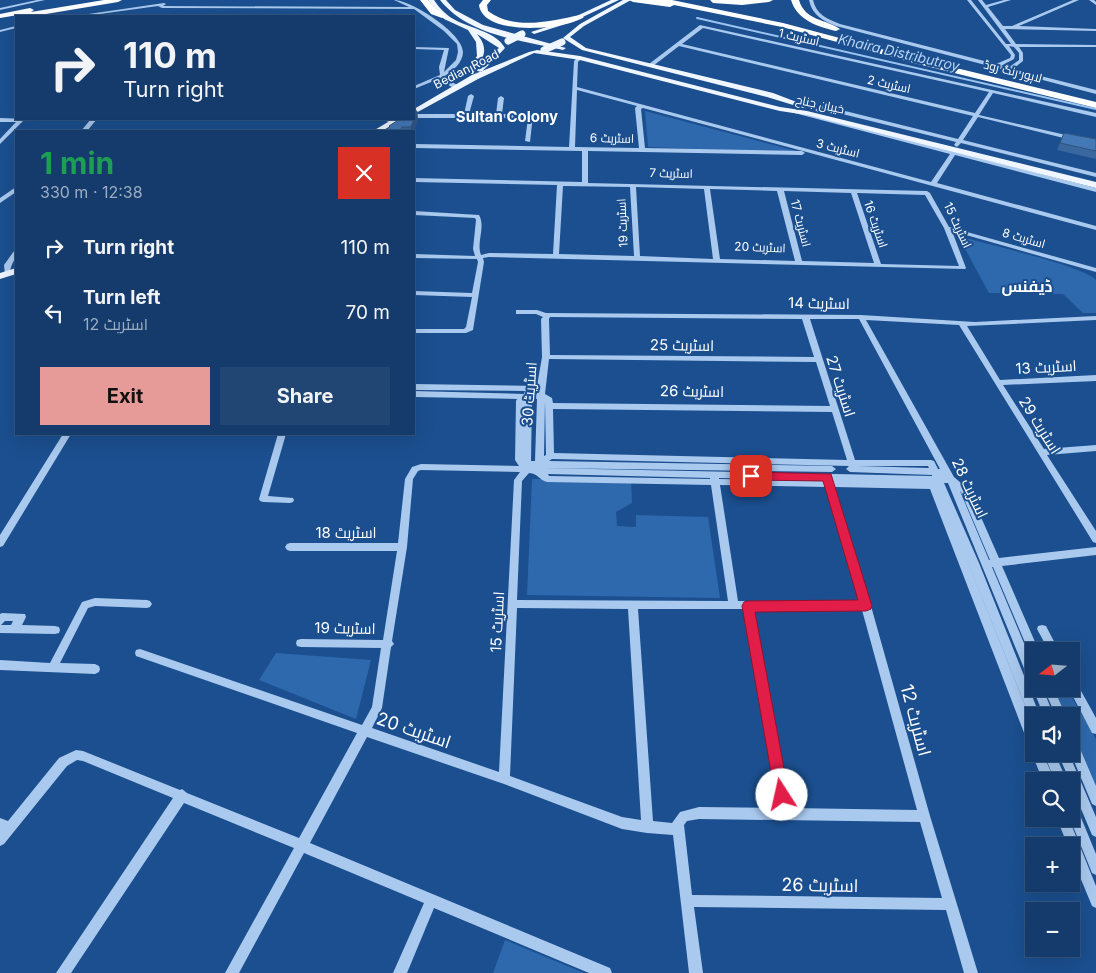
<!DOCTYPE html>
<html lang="en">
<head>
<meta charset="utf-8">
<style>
  body { margin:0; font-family:Inter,Cairo,sans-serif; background:#214673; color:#f1f3f6; height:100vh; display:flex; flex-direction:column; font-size:19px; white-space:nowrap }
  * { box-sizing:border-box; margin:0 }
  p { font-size:16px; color:#9dadc1 }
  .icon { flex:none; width:28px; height:28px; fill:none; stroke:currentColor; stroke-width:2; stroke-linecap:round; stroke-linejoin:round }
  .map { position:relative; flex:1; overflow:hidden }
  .panel { position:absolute; left:15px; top:130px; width:400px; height:305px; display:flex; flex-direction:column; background:#143b6b; border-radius:0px; box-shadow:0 5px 20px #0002,0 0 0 1px #33557e }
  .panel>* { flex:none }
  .guide { position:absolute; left:15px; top:15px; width:400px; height:105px; border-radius:0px; box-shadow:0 5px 20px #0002,0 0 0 1px #33557e; background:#143b6b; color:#f1f3f6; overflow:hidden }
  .needle { width:32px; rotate:253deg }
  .buttons { position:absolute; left:1025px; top:642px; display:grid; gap:10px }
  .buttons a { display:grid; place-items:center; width:55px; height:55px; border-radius:0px; background:#143b6b; box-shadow:0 5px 20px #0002,0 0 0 1px #33557e; font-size:25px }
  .pin { position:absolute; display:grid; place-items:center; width:42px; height:42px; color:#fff; margin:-21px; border-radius:10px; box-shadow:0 2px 8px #0006 }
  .me { position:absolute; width:55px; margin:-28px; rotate:350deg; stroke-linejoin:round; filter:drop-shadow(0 0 4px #0008) }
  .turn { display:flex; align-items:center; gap:18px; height:105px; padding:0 25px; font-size:22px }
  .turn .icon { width:65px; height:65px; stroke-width:2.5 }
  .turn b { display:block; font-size:35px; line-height:42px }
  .round { display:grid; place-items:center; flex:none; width:52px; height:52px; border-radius:0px; background:#214673 }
  .headline { display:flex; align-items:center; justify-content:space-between; height:85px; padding:0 25px }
  h1 { font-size:30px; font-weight:700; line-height:38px; color:#1e9e55 }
  .cta { display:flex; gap:10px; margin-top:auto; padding:10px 25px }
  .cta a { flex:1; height:58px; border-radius:0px; background:#e69b98; color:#111; font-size:20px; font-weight:700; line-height:58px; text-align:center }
  .cta a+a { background:#214673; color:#f1f3f6 }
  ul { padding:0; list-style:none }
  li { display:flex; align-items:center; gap:15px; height:65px; padding:0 25px }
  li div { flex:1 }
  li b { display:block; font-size:19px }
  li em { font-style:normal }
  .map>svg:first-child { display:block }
  .green { fill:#2e69ad }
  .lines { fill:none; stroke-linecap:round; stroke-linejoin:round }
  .stream { stroke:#9cc4f0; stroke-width:2 }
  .minor { fill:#a9c9ee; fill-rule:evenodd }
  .major { fill:#f0f6ff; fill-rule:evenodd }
  .highway { fill:#fff; fill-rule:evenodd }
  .major-bridge { stroke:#f0f6ff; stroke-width:7 }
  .wall { fill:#3a679d }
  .shaded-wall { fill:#305480 }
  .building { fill:#4478b7; stroke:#305480 }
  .route { fill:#e11d48; stroke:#92132f }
  .labels { text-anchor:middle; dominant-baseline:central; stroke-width:4; stroke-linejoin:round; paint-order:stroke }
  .far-street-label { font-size:12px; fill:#fff; stroke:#1b4f8f }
  .far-water-label { font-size:14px; font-style:italic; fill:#b5d3f5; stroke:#1b4f8f }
  .far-quarter-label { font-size:15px; font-weight:bold; fill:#fff; stroke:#1b4f8f }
  .street-label { font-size:15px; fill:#fff; stroke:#1b4f8f }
  .far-district-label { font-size:16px; font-weight:bold; fill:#fff; stroke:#1b4f8f }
  .near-street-label { font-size:18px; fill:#fff; stroke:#1b4f8f }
</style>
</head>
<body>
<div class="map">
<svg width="1096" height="973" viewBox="0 0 1096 973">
  <rect width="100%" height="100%" fill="#1b4f8f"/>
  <!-- green -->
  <path class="green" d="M645 111 804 153 648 147Z
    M958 236C982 243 1084 266 1096 280V313H1083L1063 294 989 293Z
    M532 479 631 480 632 503 616 512 617 526 636 527V515L708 517 720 598 527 595Z
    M276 653 371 660 356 719 259 680Z
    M1054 689H1067L1096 739V787L1071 729V716H1066Z
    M505 940 584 973H493Z"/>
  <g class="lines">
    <!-- stream -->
    <path class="stream" d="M697 18 1096 109"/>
    <!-- minor -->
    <path class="minor" d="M37 0H45L0 10V8Z
      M394 0C411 0 463 33 463 52 463 62 453 71 445 76L452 82 459 86V88C452 89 445 83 441 78L414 89V86L440 75 439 67 444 50 414 49V47L449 48 444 72 456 60 458 52 457 44 444 31 414 9 162 8 158 6 85 16H75L164 3 166 4 163 6 409 7Z
      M809 0H813C816 14 827 19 840 24L996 64 1010 58 1011 55 967 0H971L1006 44H1011L978 0H982L986 5 1004 0H1011L988 7 1003 26H1012L1073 0H1079L1019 26 1096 29V31L1005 29 1016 44 1096 45V47H1019L1023 53V61L1013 69 1096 90V94L836 26C823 21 812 15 809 0ZM1009 46 1014 47 1019 53V60L1008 68 1001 66 1014 59 1015 55Z
      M1089 0H1094L1096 2V5Z
      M700 25 1096 113V117L993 93 979 115 1096 142V146L978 117 963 140 1096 173V177L961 143 957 147 954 145 956 142 822 109 818 112 815 110 821 105 958 139 973 116 679 46 653 66H649V64ZM703 28 989 92 975 113 682 44Z
      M16 26V28L0 32V30Z
      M578 57 582 58 578 62 577 87 931 182 950 154 783 110 786 108 952 151 957 150V152L1096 188V192L955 155 937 183 1096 226V230L643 108 641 109 645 148 802 151 805 153 802 155 588 151V183L927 191 930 193 949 227 1096 268V272L952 231 966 268 965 269 489 257 483 258 484 262 473 330 466 333H414V329H464L466 327 472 297 414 295V291L472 293 478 262 477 259 414 258V254L475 256 473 249 476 220 475 218 414 215V211L479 215C486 227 476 242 481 255L489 253 553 254 557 185 414 182V178L582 182V151L414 148V144L569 147 574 61ZM577 90 637 106 635 108 639 148 575 147ZM563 186 630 187 634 256 559 254ZM636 187 704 189 713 259 640 256ZM710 189 777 191 795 261 720 259ZM784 191 851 193 874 263 802 261ZM857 193 925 195 944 228 959 266 881 264Z
      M471 94 474 96 469 114H496L498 98 501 96 504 98 502 114 533 115 530 142 525 141 528 118H414V114H464L468 96Z
      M0 118 25 119 0 144V139L16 122H0Z
      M91 119H97L87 131H81Z
      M382 119H389L396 122 393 124Z
      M16 187V192L0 203V198Z
      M16 250C17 260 10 263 10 274L7 276 5 275 4 265 14 251Z
      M516 310H537L546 313 861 315 975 322 1096 316V320L967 326 1000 380 1096 375V381L1003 385 1044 449 1096 445V451L1047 455 1096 531V543L1093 542 959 325 866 320 954 477 969 490 999 558 1096 547V555L1002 566 1039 651H1034V656L1030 655 1029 652 993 567H992L1034 667V685L1030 683 948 483H944L979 563 1040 716H1034V720H1031L950 517 1034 728V748L1030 747 1028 743 930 489 835 487 871 606 930 816 978 973H964L946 910 694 907 703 973H689L673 835 647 833 622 829 504 784 367 737 310 843 610 968 612 973H589L434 908 407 973H393L424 903 304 853 239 973H225L294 848 184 803 71 973H56L173 798 83 761 77 760 67 766 4 844 0 846V818L8 821 59 758 76 750 83 751 180 790 182 789 187 793 299 838 357 733 136 656 135 653 136 650 140 649 362 725 372 707 381 648 301 647 297 646 296 643 297 640 301 639 383 640 397 551H290L287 550 285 547 287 544 290 543H398L405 479 412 467 421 464 519 466 515 460 516 401 517 399 414 397V391L524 394 525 391 414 390V384L537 386 542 357 541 319 543 317 536 314H516ZM550 317 802 319 814 357 550 355 549 319ZM810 319H859L940 469H938L934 461 931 460H855ZM549 359 816 362 830 406 553 403 552 398 545 394ZM531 391 537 392V394H532ZM532 399H537L535 461H531ZM545 401 546 455 544 456ZM553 409 832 412 847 460 554 453ZM552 459 849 466 846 469 850 472 932 475V476L543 468 832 472 836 469 832 466 549 461ZM858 466H928L929 468ZM421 470 520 472 514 480 499 772 372 728 382 708 391 647 394 644 392 641 407 547 413 479 418 471ZM529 473C539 474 539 480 547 482L711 485 728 601 517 600 522 481ZM548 474 710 478V479L549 476ZM719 478 824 480V481L719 479ZM833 481H832L928 483ZM720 485 826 487 860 602 738 601ZM960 491 961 492 990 560H989ZM517 608 628 609 641 820 622 817 510 776ZM638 609H744L778 808 699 807 680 812 672 823 653 821ZM754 609 862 610 917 810 790 808ZM699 819 920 822 942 898 692 895 684 825 687 821Z
      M63 434H71L3 546 0 547V535Z
      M278 434H286L268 496 293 498 294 500 293 502 290 503 263 502 260 501 259 499Z
      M95 598 147 600 150 601 152 604 150 607 147 608 95 606 88 608 60 663 95 664 99 666 100 669 99 672 95 674 0 670V660L50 663 82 602Z
      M2 613 25 614 26 617 22 625 55 626 59 627 60 630 59 633 55 634 0 633V614ZM5 621H13L11 625H1Z
      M1042 625 1046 626 1059 651H1049L1037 629 1038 626Z
      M1071 678 1075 680 1096 718V734L1092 733 1069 689H1071Z
      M1034 687V689H1043L1054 716H1044L1033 689Z
      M1044 689H1054L1066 716H1056Z
      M1071 736 1075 737 1096 786V806L1092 804 1071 754Z
      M1034 751V754H1043L1055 781H1043L1032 754Z
      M1044 754H1055L1067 781H1055Z
      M1058 754H1069L1096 817V837L1092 835 1071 785V781H1070Z
      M1071 801 1075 803 1096 854V875L1092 873 1070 819H1071Z
      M1057 819H1069L1096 886V908L1092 906 1071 855V846H1068Z"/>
    <!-- major -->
    <path class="major" d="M428 0H434C440 9 447 16 457 21 473 29 496 32 505 48L492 62 481 72 475 70 473 74H467L466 72 477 56 476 42 468 30 444 19ZM477 34 499 48 477 67C486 55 487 46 477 34Z
      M440 0H446L455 10 483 25 566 48 563 50C521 40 469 36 440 0Z
      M611 0H619L572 22 534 34 531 32 568 20Z
      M623 0H631L584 26 570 37 586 48 773 93 807 106 803 108 767 97 582 50 563 38 580 24Z
      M537 50 580 56 780 107 807 111 1096 182V188L807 115 780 111 580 60 534 53 478 79 414 114V109L472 75 529 52Z
      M393 119H402L382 131H373Z
      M16 268V274L0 279V273Z"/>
    <!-- highway -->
    <path class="highway" d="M104 0H122L118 2 34 16H17L18 15 0 18V14L30 8 34 10 31 12Z
      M420 0H428L437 10 446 16 442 18 431 14Z
      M483 0H491L487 5 488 11C515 31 550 21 580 15L584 17C566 30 483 37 479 5Z
      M629 0H672L783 23 919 59 1096 102V108L914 63 782 27 674 5 670 7 633 2Z
      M710 0H773L769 2 742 5 713 3Z
      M791 0H799C805 21 826 19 840 29L836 31C818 27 797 20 791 0Z"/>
    <!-- major-bridge -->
    <path class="major-bridge" d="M508 41 522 34
      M544 50 562 42"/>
  </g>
  <!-- wall -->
  <path class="wall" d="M417 111 418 120 414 131H385L389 128V126Z
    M1064 133 1096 139V159L1057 150Z"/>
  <!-- shaded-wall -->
  <path class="shaded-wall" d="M417 111 418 120 414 131H411V127Z"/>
  <!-- building -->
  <path class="building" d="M414 111H417L411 127H402L400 131H385L390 126H389L400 119H414Z
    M1064 133 1096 139V151L1060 143Z"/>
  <!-- route -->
  <path class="route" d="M751 472 831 474 872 606 871 609 866 611 755 612 789 795 787 800 782 803 777 800 775 795 742 606 744 602 748 601 858 600 823 481 751 480 746 476Z"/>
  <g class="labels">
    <!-- far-street labels -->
    <g class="far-street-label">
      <text transform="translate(799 37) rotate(13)">اسٹریٹ 1</text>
      <text transform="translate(466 69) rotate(-27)">Bedian Road</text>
      <text transform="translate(1013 71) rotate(14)">لاہور رنگ روڈ</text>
      <text transform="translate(889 84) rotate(13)">اسٹریٹ 2</text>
      <text transform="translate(820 104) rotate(12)">خیبان جناح</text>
      <text transform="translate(612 138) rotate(1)">اسٹریٹ 6</text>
      <text transform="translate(838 148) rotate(14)">اسٹریٹ 3</text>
      <text transform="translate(671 173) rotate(1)">اسٹریٹ 7</text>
      <text transform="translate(622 223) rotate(-93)">اسٹریٹ 19</text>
      <text transform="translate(801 223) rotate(75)">اسٹریٹ 17</text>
      <text transform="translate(876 224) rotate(71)">اسٹریٹ 16</text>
      <text transform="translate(958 225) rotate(65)">اسٹریٹ 15</text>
      <text transform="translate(1024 238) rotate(16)">اسٹریٹ 8</text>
      <text transform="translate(760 247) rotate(2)">اسٹریٹ 20</text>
    </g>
    <!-- far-water labels -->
    <g class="far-water-label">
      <text transform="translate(899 52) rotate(13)">Khaira Distributroy</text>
    </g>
    <!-- far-quarter labels -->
    <g class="far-quarter-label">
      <text x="507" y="116">Sultan Colony</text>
    </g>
    <!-- street labels -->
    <g class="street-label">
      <text transform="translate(819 303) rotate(1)">اسٹریٹ 14</text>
      <text transform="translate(682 345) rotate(1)">اسٹریٹ 25</text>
      <text transform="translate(1046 367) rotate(-3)">اسٹریٹ 13</text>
      <text transform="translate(841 386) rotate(72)">اسٹریٹ 27</text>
      <text transform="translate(692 391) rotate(1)">اسٹریٹ 26</text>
      <text transform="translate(529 394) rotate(-86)">اسٹریٹ 30</text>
      <text transform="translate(1040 425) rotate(58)">اسٹریٹ 29</text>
      <text transform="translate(970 488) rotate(65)">اسٹریٹ 28</text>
      <text x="346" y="532">اسٹریٹ 18</text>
      <text transform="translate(497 622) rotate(-87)">اسٹریٹ 15</text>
      <text transform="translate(345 628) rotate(1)">اسٹریٹ 19</text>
    </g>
    <!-- far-district labels -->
    <g class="far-district-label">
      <text x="1027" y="286">ڈیفنس</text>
    </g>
    <!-- near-street labels -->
    <g class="near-street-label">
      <text transform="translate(916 720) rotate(75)">اسٹریٹ 12</text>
      <text transform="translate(414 730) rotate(19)">اسٹریٹ 20</text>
      <text transform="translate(820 885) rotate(1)">اسٹریٹ 26</text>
    </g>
  </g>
</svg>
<div class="buttons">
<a><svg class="needle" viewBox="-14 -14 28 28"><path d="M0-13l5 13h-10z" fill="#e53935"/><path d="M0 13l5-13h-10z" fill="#9dadc1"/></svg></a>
<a><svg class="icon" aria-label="sound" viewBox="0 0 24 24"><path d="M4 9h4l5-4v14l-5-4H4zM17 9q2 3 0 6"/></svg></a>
<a><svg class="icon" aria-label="search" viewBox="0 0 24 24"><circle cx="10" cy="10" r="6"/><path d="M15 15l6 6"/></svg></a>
<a>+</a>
<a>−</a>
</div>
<div class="pin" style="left:751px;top:476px;background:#d93025"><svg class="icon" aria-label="arrive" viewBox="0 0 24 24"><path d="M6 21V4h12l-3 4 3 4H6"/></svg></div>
<svg class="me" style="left:782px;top:795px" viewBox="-20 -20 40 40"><circle r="19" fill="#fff"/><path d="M0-13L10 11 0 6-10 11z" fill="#e11d48"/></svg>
<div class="guide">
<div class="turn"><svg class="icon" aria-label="right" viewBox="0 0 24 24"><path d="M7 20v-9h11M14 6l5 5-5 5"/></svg><div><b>110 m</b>Turn right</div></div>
</div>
<section class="panel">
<div class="headline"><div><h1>1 min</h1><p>330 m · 12:38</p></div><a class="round" style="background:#d93025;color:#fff"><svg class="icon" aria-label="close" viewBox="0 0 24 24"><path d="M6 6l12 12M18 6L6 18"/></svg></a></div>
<ul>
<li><svg class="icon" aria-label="right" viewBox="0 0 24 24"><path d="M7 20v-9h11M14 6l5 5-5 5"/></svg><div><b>Turn right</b></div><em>110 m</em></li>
<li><svg class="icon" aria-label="left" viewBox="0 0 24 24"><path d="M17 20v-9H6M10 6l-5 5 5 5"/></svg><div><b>Turn left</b><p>اسٹریٹ 12</p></div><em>70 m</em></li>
</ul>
<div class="cta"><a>Exit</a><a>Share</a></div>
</section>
</div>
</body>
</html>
